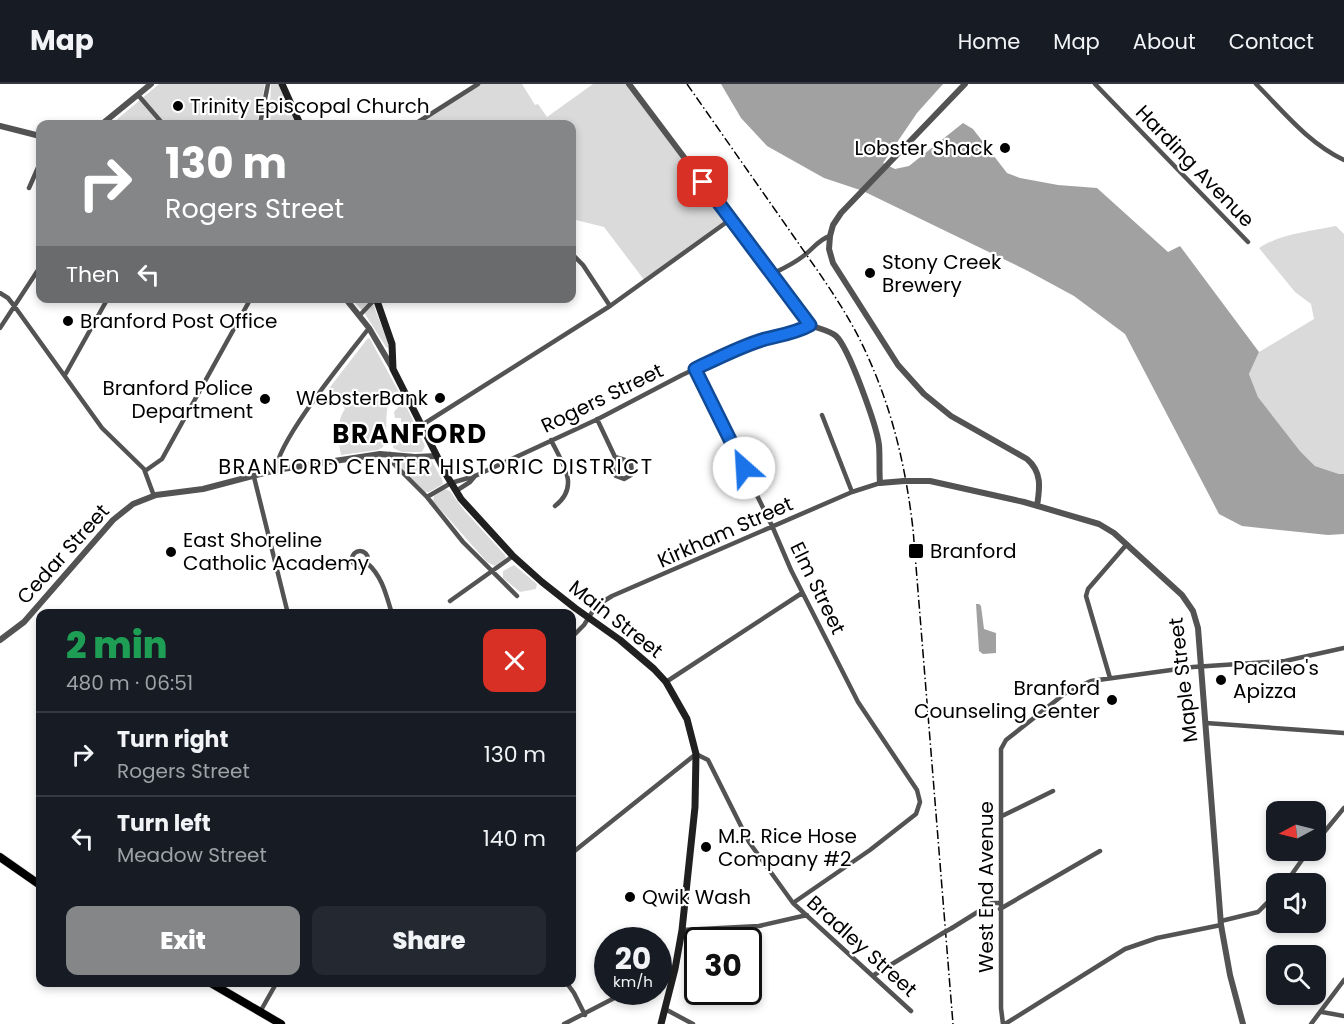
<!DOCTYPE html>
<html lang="en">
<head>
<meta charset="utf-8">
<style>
  body { margin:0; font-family:Poppins,sans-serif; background:#242831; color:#f1f3f6; height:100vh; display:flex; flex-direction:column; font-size:22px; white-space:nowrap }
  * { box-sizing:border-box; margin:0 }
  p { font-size:20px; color:#9ea1a6 }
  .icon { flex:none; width:33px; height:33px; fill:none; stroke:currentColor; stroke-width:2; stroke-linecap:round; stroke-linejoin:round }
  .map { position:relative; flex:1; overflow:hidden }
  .drawer { position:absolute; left:36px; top:525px; width:540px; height:378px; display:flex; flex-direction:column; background:#171b24; border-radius:12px; box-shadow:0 3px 9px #0003 }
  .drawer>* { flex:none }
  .guide { position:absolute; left:36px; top:36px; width:540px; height:183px; border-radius:12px; box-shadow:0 3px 9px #0003; background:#858687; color:#fff; overflow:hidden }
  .needle { width:39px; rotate:263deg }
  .tools { position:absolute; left:1266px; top:717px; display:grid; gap:12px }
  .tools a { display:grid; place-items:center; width:60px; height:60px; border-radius:12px; background:#171b24; box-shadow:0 3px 9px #0003; font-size:30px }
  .speed { position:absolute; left:594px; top:843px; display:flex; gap:12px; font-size:30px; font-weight:700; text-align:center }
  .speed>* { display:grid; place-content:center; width:78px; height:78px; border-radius:50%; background:#171b24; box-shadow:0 3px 9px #0003; line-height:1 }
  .speed small { font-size:15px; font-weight:400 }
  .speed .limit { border:3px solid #111; border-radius:9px; background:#fff; color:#111 }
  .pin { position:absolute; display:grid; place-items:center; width:51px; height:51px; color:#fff; margin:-26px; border-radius:12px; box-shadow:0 3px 9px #0006 }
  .me { position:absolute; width:66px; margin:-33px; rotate:334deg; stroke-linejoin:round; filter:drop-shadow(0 0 4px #0008) }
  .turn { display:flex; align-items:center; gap:21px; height:126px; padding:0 30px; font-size:27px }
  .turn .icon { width:78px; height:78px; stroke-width:2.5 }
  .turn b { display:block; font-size:42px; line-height:51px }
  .then { display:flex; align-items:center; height:57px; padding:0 30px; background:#0003; gap:12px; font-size:22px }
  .round { display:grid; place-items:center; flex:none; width:63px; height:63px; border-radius:12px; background:#242831 }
  .headline { display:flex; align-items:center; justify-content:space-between; height:102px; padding:0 30px }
  h1 { font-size:36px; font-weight:800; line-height:45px; color:#1e9e55 }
  .action { display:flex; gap:12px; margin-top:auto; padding:12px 30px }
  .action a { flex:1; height:69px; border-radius:12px; background:#858687; color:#fff; font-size:24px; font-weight:800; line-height:69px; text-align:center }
  .action a+a { background:#242831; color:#f1f3f6 }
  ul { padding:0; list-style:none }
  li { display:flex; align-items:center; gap:18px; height:84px; padding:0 30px; border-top:2px solid #363941 }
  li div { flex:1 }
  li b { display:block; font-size:22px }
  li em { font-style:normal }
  header { display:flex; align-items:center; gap:36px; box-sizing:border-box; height:84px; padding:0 30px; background:#171b24; border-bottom:2px solid #363941 }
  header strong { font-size:28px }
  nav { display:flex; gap:33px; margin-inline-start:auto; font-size:21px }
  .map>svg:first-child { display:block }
  .green { fill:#dadada }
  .water { fill:#a1a1a1 }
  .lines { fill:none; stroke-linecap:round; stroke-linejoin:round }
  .primary-casing { stroke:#dbdbdb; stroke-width:9 }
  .minor { stroke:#535353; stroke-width:4.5 }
  .tertiary { stroke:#535353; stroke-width:6 }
  .secondary { stroke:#202020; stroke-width:7 }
  .primary { stroke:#000; stroke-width:8 }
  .rail { stroke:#000; stroke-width:1.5; stroke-dasharray:9 3 1.5 3; stroke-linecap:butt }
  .minor-bridge { stroke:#535353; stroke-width:4.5 }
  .tertiary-bridge { stroke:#535353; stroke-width:6 }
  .route-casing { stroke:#114b97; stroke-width:15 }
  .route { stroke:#1a73e8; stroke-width:10 }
  .poi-dot { fill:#000; stroke:#fff; stroke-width:2 }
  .labels { text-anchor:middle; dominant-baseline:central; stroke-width:4.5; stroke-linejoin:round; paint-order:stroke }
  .poi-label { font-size:20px; fill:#000; stroke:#fff; text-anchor:start }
  .street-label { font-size:20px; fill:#000; stroke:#fff }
  .neighbourhood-label { font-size:21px; letter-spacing:1.5px; fill:#000; stroke:#fff }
  .district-label { font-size:26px; font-weight:bold; letter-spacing:1.5px; fill:#000; stroke:#fff }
</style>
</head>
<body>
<header>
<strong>Map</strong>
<nav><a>Home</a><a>Map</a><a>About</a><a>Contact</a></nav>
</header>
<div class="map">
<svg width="1344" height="940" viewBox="0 0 1344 940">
  <rect width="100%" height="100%" fill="#fff"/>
  <!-- green -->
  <path class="green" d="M159 0H265L257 40H108L115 37Z
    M271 0H278L296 40H263L270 25Z
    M478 0H522L535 21 538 20 547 33 593 0H629L731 135 645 197 604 143 576 136 572 141V40H420L418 39Z
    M1336 142 1344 150V390H1339L1315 382 1300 367 1258 313 1249 290 1259 268 1314 235 1311 220 1295 208 1259 164C1280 150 1311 147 1336 142Z
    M352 215H371L389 261V264L386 263 365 230Z
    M368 254 370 255 401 312C398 314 392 316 389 320 384 328 389 349 383 363L378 366 341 371C338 357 336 337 345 325L332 307H327Z
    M400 321 407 324 425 362 422 368H402L393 364 394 359 398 360 401 349 396 345 401 344V334H395L394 328Z
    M396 374 431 376 442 395 443 400 429 408H424L395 378Z
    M445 405 450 407 463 425 505 471 506 474 495 482 487 478 433 417 434 412Z
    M514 481 537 500 536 505 520 508 503 494V487Z"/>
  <!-- water -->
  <path class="water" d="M721 0H943L917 29 883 79 895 85 909 82 963 39 973 45 1007 89 1020 94 1058 101 1097 104 1168 168 1180 162 1259 268 1249 290 1258 313 1300 367 1315 382 1339 390H1344V450L1328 451 1242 442 1219 430 1125 250 1074 212 1026 186 863 107 824 94 767 62 741 34Z
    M976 520H979L981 522 984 545 996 549V569L983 570 979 567Z"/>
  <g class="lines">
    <defs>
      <path id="primary" d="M0 773 40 801
        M209 898 281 940"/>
    </defs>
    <!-- primary casing -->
    <use href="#primary" class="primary-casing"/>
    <!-- minor -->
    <path class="minor" d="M1095 0 1248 158
      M1256 0C1284 28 1308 59 1344 76
      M138 11 163 40
      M260 40 268 0
      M415 40 478 0
      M29 104 40 79
      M572 170 583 181 610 222
      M772 190C782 185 793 180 802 173 812 166 819 155 830 152
      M0 209 8 214 15 223 102 344 144 385 154 412
      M360 231 376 214
      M0 244 40 183
      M695 285 773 444 791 486 858 618 917 706 920 718 916 730 870 766 793 819
      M65 291 108 214
      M822 331 852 408
      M597 335 615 373 625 376 631 380 632 388 631 391 624 395 616 392 613 385 615 373
      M422 341 610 222 731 135
      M551 356C562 379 581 402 555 422
      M390 370 393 379 427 413 463 458 517 512
      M276 386C277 357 349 270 369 244
      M145 387 162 375 251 214
      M254 393 288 530
      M456 407 470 398 475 392
      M427 413 451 399 475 392 598 335 682 291 736 266 765 255 801 246 810 241
      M352 475a8 8 0 1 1 16 0a8 8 0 1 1-16 0Z
      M367 479C382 492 386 510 392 530
      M450 517 513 472
      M572 553 584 541 596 522 612 512 852 408 880 399
      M1110 594 1086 512 1088 505 1127 460
      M666 598 802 509
      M1206 639 1344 649
      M1002 732 1053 707
      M1316 758 1344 724
      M572 769 696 670 708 676 749 758 793 819 911 927
      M1285 800 1309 766
      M1000 825 1100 767
      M1221 837 1258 828 1276 810
      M952 844 992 819H1000
      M682 846 759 842 807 831
      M658 889 664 886 675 885
      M874 891 943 849
      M566 898 574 909 585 931
      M665 925 693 940
      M260 928 277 898
      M1322 928 1344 932
      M564 940 626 908
      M1003 940 1001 924V665L1006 656 1068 607 1091 597 1193 583 1285 577 1344 564
      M1005 940 1125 865 1157 854 1221 841
      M1311 940 1344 896"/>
    <!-- tertiary -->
    <path class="tertiary" d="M629 0 810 241C819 245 829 246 836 252 849 264 877 343 879 361 880 374 879 386 880 399L904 397
      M965 0 841 129 833 141 830 152 829 165 833 179 898 281 924 310 951 332 1027 375C1042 388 1040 403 1037 422
      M102 40 151 0
      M0 42 40 52
      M345 214 369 244 393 285
      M918 397H930L1024 418 1099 440 1114 449 1182 511 1193 527 1198 544 1221 841 1230 891 1243 940
      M0 556 24 538 113 436 133 420 156 411 203 405 276 386 380 370 415 373 437 372"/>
    <!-- secondary -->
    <path class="secondary" d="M282 0 300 40
      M376 214 392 260 393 285 447 392 461 415 513 472 542 498 575 524 620 556 654 585 666 598 687 635 696 670 695 723 682 846 675 885 661 940"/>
    <!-- primary -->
    <use href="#primary" class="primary"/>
    <!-- rail -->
    <path class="rail" d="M687 0C722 50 757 100 792 150 819 189 849 229 868 273 893 328 906 385 913 445L953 940"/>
    <!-- minor-bridge -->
    <path class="minor-bridge" d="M943 849 952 844"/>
    <!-- tertiary-bridge -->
    <path class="tertiary-bridge" d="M904 397H918"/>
  </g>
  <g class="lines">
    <defs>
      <path id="route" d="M703 98 810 241C796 249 781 251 765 255 741 262 718 274 695 285L744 384"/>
    </defs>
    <!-- route casing -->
    <use href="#route" class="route-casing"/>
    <!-- route -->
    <use href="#route" class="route"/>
  </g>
  <!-- markers -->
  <g class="poi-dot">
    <circle cx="178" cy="22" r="6"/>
    <circle cx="1005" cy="64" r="6"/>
    <circle cx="870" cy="189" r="6"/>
    <circle cx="68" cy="237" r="6"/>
    <circle cx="440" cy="314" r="6"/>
    <circle cx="265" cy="315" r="6"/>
    <rect x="908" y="459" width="16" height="16" rx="3"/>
    <circle cx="171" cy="468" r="6"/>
    <circle cx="1221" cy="596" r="6"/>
    <circle cx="1112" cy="616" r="6"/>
    <circle cx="706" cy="763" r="6"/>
    <circle cx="630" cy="813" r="6"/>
  </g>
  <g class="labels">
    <!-- poi labels -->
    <g class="poi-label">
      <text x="190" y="22">Trinity Episcopal Church</text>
      <text x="993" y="64" text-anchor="end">Lobster Shack</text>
      <text x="882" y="178">Stony Creek<tspan x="882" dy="23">Brewery</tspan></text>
      <text x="80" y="237">Branford Post Office</text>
      <text x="253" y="304" text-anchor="end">Branford Police<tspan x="253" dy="23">Department</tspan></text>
      <text x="428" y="314" text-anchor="end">WebsterBank</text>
      <text x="183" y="456">East Shoreline<tspan x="183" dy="23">Catholic Academy</tspan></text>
      <text x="930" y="467">Branford</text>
      <text x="1233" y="584">Pacileo's<tspan x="1233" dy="23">Apizza</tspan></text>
      <text x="1100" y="604" text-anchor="end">Branford<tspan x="1100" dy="23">Counseling Center</tspan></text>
      <text x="718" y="752">M.P. Rice Hose<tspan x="718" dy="23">Company #2</tspan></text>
      <text x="642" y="813">Qwik Wash</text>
    </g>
    <!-- street labels -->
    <g class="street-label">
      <text transform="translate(1195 82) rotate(46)">Harding Avenue</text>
      <text transform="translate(602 314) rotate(-26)">Rogers Street</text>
      <text transform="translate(725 448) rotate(-24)">Kirkham Street</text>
      <text transform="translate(63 470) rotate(-48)">Cedar Street</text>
      <text transform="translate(818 504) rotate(64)">Elm Street</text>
      <text transform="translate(616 535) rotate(38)">Main Street</text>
      <text transform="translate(1183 596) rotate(-97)">Maple Street</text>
      <text transform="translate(986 803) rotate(-90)">West End Avenue</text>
      <text transform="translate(862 862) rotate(42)">Bradley Street</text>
    </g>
    <!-- neighbourhood labels -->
    <g class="neighbourhood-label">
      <text x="436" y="382">BRANFORD CENTER HISTORIC DISTRICT</text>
    </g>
    <!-- district labels -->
    <g class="district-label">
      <text x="410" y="350">BRANFORD</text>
    </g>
  </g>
</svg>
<div class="tools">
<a><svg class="needle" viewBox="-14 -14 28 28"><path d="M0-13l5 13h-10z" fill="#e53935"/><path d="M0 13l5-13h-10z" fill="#9ea1a6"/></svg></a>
<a><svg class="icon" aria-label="sound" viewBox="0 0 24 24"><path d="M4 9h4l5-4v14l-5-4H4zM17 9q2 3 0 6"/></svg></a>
<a><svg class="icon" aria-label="search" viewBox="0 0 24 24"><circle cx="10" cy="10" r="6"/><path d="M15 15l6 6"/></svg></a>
</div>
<div class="speed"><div>20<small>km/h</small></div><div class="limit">30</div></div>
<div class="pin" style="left:703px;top:98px;background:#d93025"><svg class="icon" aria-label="arrive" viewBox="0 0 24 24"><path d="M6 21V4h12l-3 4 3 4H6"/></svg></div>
<svg class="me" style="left:744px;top:384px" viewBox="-20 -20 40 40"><circle r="19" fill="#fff"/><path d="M0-13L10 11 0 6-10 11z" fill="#1a73e8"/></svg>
<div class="guide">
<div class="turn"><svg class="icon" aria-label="right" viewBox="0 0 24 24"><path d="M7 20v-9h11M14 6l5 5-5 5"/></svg><div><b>130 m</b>Rogers Street</div></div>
<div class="then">Then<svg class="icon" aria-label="left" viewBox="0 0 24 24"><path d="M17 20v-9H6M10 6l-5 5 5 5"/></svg></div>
</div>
<section class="drawer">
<div class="headline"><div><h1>2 min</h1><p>480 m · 06:51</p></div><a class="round" style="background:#d93025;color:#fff"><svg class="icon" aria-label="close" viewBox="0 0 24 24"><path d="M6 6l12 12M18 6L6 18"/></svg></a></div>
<ul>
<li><svg class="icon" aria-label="right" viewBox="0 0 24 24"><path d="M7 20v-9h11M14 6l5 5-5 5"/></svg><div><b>Turn right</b><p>Rogers Street</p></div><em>130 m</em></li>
<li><svg class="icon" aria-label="left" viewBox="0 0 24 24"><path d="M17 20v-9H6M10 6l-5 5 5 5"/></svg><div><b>Turn left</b><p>Meadow Street</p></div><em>140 m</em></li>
</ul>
<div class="action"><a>Exit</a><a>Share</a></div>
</section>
</div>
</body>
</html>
